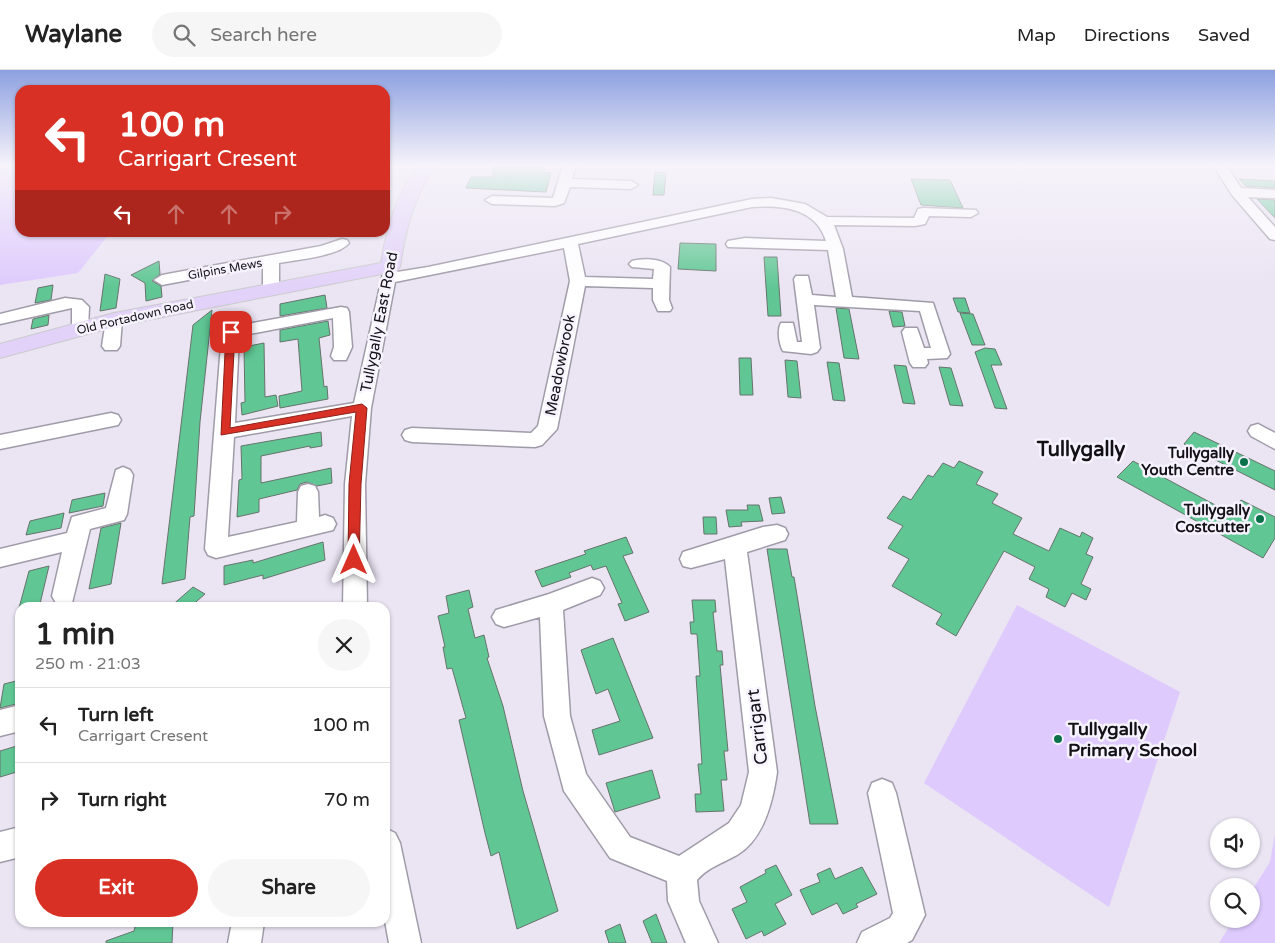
<!DOCTYPE html>
<html lang="en">
<head>
<meta charset="utf-8">
<style>
  body { margin:0; font-family:"Varela Round",sans-serif; background:#f6f6f6; color:#222; height:100vh; display:flex; flex-direction:column; font-size:19px; white-space:nowrap }
  * { box-sizing:border-box; margin:0 }
  p { font-size:16px; color:#767676 }
  .icon { flex:none; width:28px; height:28px; fill:none; stroke:currentColor; stroke-width:2; stroke-linecap:round; stroke-linejoin:round }
  .map { position:relative; flex:1; overflow:hidden }
  .panel { position:absolute; left:15px; top:532px; width:375px; height:325px; display:flex; flex-direction:column; background:#fff; border-radius:15px; box-shadow:0 1px 4px #0004 }
  .panel>* { flex:none }
  .guide { position:absolute; left:15px; top:15px; width:375px; height:152px; border-radius:15px; box-shadow:0 1px 4px #0004; background:#d93025; color:#fff; overflow:hidden }
  .buttons { position:absolute; left:1210px; top:748px; display:grid; gap:10px }
  .buttons a { display:grid; place-items:center; width:50px; height:50px; border-radius:50%; background:#fff; box-shadow:0 1px 4px #0004; font-size:25px }
  .pin { position:absolute; display:grid; place-items:center; width:42px; height:42px; color:#fff; margin:-21px; border-radius:10px; box-shadow:0 2px 8px #0006 }
  .me { position:absolute; width:55px; margin:-28px; rotate:0deg; stroke-linejoin:round; filter:drop-shadow(0 0 4px #0008) }
  .turn { display:flex; align-items:center; gap:18px; height:105px; padding:0 20px; font-size:22px }
  .turn .icon { width:65px; height:65px; stroke-width:2.5 }
  .turn b { display:block; font-size:35px; line-height:42px }
  .lanes { display:flex; align-items:center; height:48px; padding:0 20px; background:#0003; justify-content:center; gap:25px; direction:ltr }
  .lanes .off { opacity:.35 }
  .round { display:grid; place-items:center; flex:none; width:52px; height:52px; border-radius:26px; background:#f6f6f6 }
  .overview { display:flex; align-items:center; justify-content:space-between; height:85px; padding:0 20px }
  h1 { font-size:30px; font-weight:800; line-height:38px }
  .button { display:flex; gap:10px; margin-top:auto; padding:10px 20px }
  .button a { flex:1; height:58px; border-radius:30px; background:#d93025; color:#fff; font-size:20px; font-weight:800; line-height:58px; text-align:center }
  .button a+a { background:#f6f6f6; color:#222 }
  ul { padding:0; list-style:none }
  li { display:flex; align-items:center; gap:15px; height:75px; padding:0 20px; border-top:1px solid #e0e0e0 }
  li div { flex:1 }
  li b { display:block; font-size:19px }
  li em { font-style:normal }
  header { display:flex; align-items:center; gap:30px; box-sizing:border-box; height:70px; padding:0 25px; background:#fff; border-bottom:1px solid #e0e0e0 }
  header strong { font-size:24px }
  nav { display:flex; gap:28px; margin-inline-start:auto; font-size:18px }
  .search { width:350px; height:45px; background:#f6f6f6; display:flex; align-items:center; gap:12px; box-sizing:border-box; padding:0 18px; border-radius:28px; color:#767676; font-size:19px }
  .map>svg:first-child { display:block }
  .green { fill:#decafd }
  .building { fill:#60c794; stroke:#66736c }
  .lines { fill:none; stroke-linecap:round; stroke-linejoin:round }
  .minor-casing { stroke:#a09ba8; stroke-width:3 }
  .major-casing { stroke:#cbcbcc; stroke-width:2 }
  .minor { fill:#fff; fill-rule:evenodd }
  .major { fill:#e2d2f9; fill-rule:evenodd }
  .route { fill:#d93025; stroke:#8d1f18 }
  .poi-dot { fill:#0a724a; stroke:#f6f2fe; stroke-width:2 }
  .labels { text-anchor:middle; dominant-baseline:central; stroke-width:5; stroke-linejoin:round; paint-order:stroke }
  .far-street-label { font-size:12px; fill:#131116; stroke:#f6f2fe }
  .street-label { font-size:15px; fill:#131116; stroke:#f6f2fe }
  .poi-label { font-size:15px; font-weight:bold; fill:#131116; stroke:#f6f2fe; text-anchor:end }
  .near-street-label { font-size:18px; fill:#131116; stroke:#f6f2fe }
  .near-poi-label { font-size:18px; font-weight:bold; fill:#131116; stroke:#f6f2fe; text-anchor:start }
  .district-label { font-size:20px; font-weight:bold; fill:#131116; stroke:#f6f2fe }
</style>
</head>
<body>
<header>
<strong>Waylane</strong>
<div class="search"><svg class="icon" aria-label="search" viewBox="0 0 24 24"><circle cx="10" cy="10" r="6"/><path d="M15 15l6 6"/></svg>Search here</div>
<nav><a>Map</a><a>Directions</a><a>Saved</a></nav>
</header>
<div class="map">
<svg width="1275" height="873" viewBox="0 0 1275 873">
  <rect width="100%" height="100%" fill="#eae4f3"/>
  <!-- green -->
  <path class="green" d="M0 95H20V162L110 163 78 203 0 215Z
    M1017 535 1180 622 1109 837 924 713Z
    M1275 764V873H1219L1234 849H1251V822L1270 792Z"/>
  <!-- building -->
  <path class="building" d="M493 95H544L542 102 551 103 546 122 466 118 471 107H493Z
    M655 102 666 103 664 125H653Z
    M911 109 950 110 963 138 921 135Z
    M1239 109 1275 111V118L1246 116Z
    M1257 129 1275 130V148Z
    M680 173 716 174V201L678 199Z
    M764 187H777L781 246H768Z
    M159 191 160 204 152 211 161 216 162 227 146 231 145 213 131 205Z
    M105 204 120 209 116 238 100 241Z
    M53 215 51 230 35 233 38 218Z
    M325 225 327 238 280 246V234Z
    M953 228H965L970 243 958 242Z
    M836 238 849 239 859 289 844 288Z
    M212 240 200 352 194 446 190 447 185 509 162 514 193 255Z
    M889 241 902 242 905 256 893 257Z
    M960 243 973 244 985 275H972Z
    M49 245 48 255 31 259 33 249Z
    M328 251 330 265 319 268 324 317 327 316 328 329 280 338 279 326 302 321 298 269 280 272V260Z
    M264 273 265 327 276 325 278 336 242 345 241 333 245 332 244 277Z
    M985 278 995 279 1002 295H991L1007 339 995 338 975 282Z
    M739 288H751L753 325H740Z
    M785 290 797 291 801 328 788 327Z
    M827 292 839 293 845 331 833 330Z
    M894 295 906 296 915 334 903 333Z
    M939 297 951 298 963 336 950 335Z
    M321 362 322 376 310 378V376L261 386V413L331 398 332 413 317 416 307 412 300 414 297 420 259 429V442L237 447 239 410 242 409 241 376Z
    M1194 362 1275 401V420L1184 374Z
    M959 391 983 402 976 414 998 424 992 433 1022 448 1013 464 1049 481 1060 458 1080 467 1082 462 1093 468 1086 484 1093 487 1081 514 1091 519 1086 530 1072 523 1065 537 1046 527 1049 519 1029 509 1035 497 1004 481 956 566 936 554 942 544 892 516 909 489 888 478 903 456 887 448 903 426 911 430 928 405 933 407 943 393 954 398Z
    M1133 391 1232 444 1241 430 1275 447V468L1263 488 1117 407Z
    M105 423 103 436 69 443 72 430Z
    M781 427 785 443 772 444 769 428Z
    M747 435H759L763 451 741 452 742 456 729 457 726 440H748Z
    M64 443 61 458 26 465 30 451Z
    M703 447H716L717 464H704Z
    M121 453 111 514 89 519 101 458Z
    M626 467 633 483 623 486 649 542 625 551 618 534 622 533 606 496 593 500 591 495 569 503 571 507 542 517 535 501 586 484 584 481Z
    M323 472 325 490 263 509V505L224 515V496L253 490V493Z
    M767 479H787L792 507H794L796 519 815 636 838 754H810Z
    M49 496 39 538H19L29 501Z
    M193 517 205 524 189 538H169Z
    M469 520 473 537 468 539 475 568 484 565 489 587 487 588 503 636 523 721 558 841 517 859 499 782 491 786 485 763 459 650 466 648 452 598 447 599 443 577H445L438 546 449 543 446 526Z
    M692 530H715L716 542H713L717 581H722L723 595H720L728 681H724L727 710H721L724 741 696 742 695 724H701L698 694H702L696 606H700L697 564H691L690 552H694Z
    M613 568 653 668 599 685 592 660 620 651 608 619 596 624 581 580Z
    M20 610V633L0 638 4 614Z
    M20 675V701L0 707V681Z
    M652 700 660 728 615 742 606 713Z
    M776 795 792 825 775 834 786 854 764 866 762 861 746 869 732 839 747 832 740 817 766 803 765 800Z
    M862 797 877 824 856 834 858 837 843 844 837 833 812 845 800 820 820 812 817 804 830 798 835 809Z
    M656 844 667 873H652L643 851Z
    M148 852H173L172 873H106V871L134 861 135 857Z
    M620 854 626 873H609L605 861Z"/>
  <g class="lines">
    <defs>
      <path id="minor" d="M563 95H576L572 109 631 111 638 115 631 119 570 117 564 133 555 136 492 134 485 130 492 126 553 128Z
        M1213 95H1226L1241 118 1275 120V128L1248 127 1275 157V170L1270 169 1232 125Z
        M771 128 805 134 827 147 914 148 918 139 923 138 976 140 978 143 971 147 929 146 925 154 915 156 834 155 843 179 852 227 933 233 950 284 947 288 927 289 928 293 925 297H913L910 293 902 262 905 258H917L924 278H931L920 241 814 235 820 278 817 282 811 284 783 281C779 274 777 260 781 253H793L797 272H802L794 209 796 206H808L812 225 836 227 828 180 728 177 726 174 728 171 745 168 826 171C816 138 782 135 752 137L578 174 585 207 653 209 654 199 632 197 629 194 632 191C642 188 662 188 670 197L669 230 672 238 670 241H658L653 230V218L585 216 557 359 542 375 535 377 412 372 405 370 402 365 405 360 412 358 531 363 538 356 570 211 564 178 395 212 371 338 365 414 367 538H343L345 414 352 346 234 367 228 467 297 452 298 422 301 416 308 414 315 416 318 422 319 447 325 445 333 448 336 454 333 460 216 488 208 485 205 479 222 262 225 258 341 237 347 238 349 242 352 277 346 290H334L331 286 334 277 333 248 239 266 235 353 354 333 385 194H395L397 202 428 197 752 129Z
        M342 169 347 170 349 173C339 186 296 190 279 193V219L271 224 263 219V196L162 215 154 210 162 205 321 176Z
        M65 228 82 230 89 237 88 259 86 263H74L72 259V238L0 254V244Z
        M114 245 120 246 122 250 120 276 117 280H105L102 276 106 250 108 246Z
        M111 343 118 345 121 350 118 355 0 379V365Z
        M1258 354 1275 363V379L1251 366 1248 361 1251 356Z
        M123 397 130 400 133 405 127 444 124 450 90 459 72 533 64 536 56 533 52 526 62 482 0 497V479L67 463 72 447 106 438 116 400Z
        M777 455 785 458 788 464 785 470 747 482 777 702C773 731 764 769 737 785 723 793 708 797 697 810L699 831 718 873H686L668 831 667 811 610 788 564 721 544 646 540 547 504 557 496 554 492 547 496 540 549 524 592 508 600 511 604 518 600 525 563 540 570 646 586 704 630 767 679 786 729 753 741 735 749 702 725 489 691 498 683 496 680 489 683 482 763 457Z
        M20 635V661L0 666V640Z
        M882 709 892 713 896 723 925 845 912 870 907 873H857L862 862 890 848 893 843 868 723 872 713Z
        M20 757V787L0 792V762Z
        M385 758 395 763 400 773 421 873H389L385 851Z
        M232 852H264L261 873H228Z"/>
      <path id="major" d="M419 95H436C413 129 406 157 400 197L397 201 117 256 0 288V274L114 243 381 193C387 157 396 124 419 95Z"/>
    </defs>
    <!-- minor casing -->
    <use href="#minor" class="minor-casing"/>
    <!-- major casing -->
    <use href="#major" class="major-casing"/>
    <!-- minor -->
    <use href="#minor" class="minor"/>
    <!-- major -->
    <use href="#major" class="major"/>
  </g>
  <!-- sky -->
  <linearGradient id="sky" x2="0" y2="1"><stop stop-color="#8da0e0"/><stop offset="0.44" stop-color="#f6f3fa"/><stop offset="1" stop-color="#f6f3fa" stop-opacity="0"/></linearGradient>
  <rect width="1275" height="217" fill="url(#sky)"/>
  <!-- route -->
  <path class="route" d="M231 259 235 262 230 358 362 334 367 338 361 414 359 494H350L348 490 349 414 356 342 221 365 226 262Z"/>
  <!-- markers -->
  <g class="poi-dot">
    <circle cx="1244" cy="392" r="5"/>
    <circle cx="1260" cy="449" r="5"/>
    <circle cx="1058" cy="669" r="5"/>
  </g>
  <g class="labels">
    <!-- far-street labels -->
    <g class="far-street-label">
      <text transform="translate(225 199) rotate(-10)">Gilpins Mews</text>
      <text transform="translate(135 247) rotate(-13)">Old Portadown Road</text>
    </g>
    <!-- street labels -->
    <g class="street-label">
      <text transform="translate(379 252) rotate(-79)">Tullygally East Road</text>
      <text transform="translate(560 295) rotate(-79)">Meadowbrook</text>
    </g>
    <!-- poi labels -->
    <g class="poi-label">
      <text x="1234" y="383">Tullygally<tspan x="1234" dy="17">Youth Centre</tspan></text>
      <text x="1250" y="440">Tullygally<tspan x="1250" dy="17">Costcutter</tspan></text>
    </g>
    <!-- near-street labels -->
    <g class="near-street-label">
      <text transform="translate(757 657) rotate(-97)">Carrigart</text>
    </g>
    <!-- near-poi labels -->
    <g class="near-poi-label">
      <text x="1068" y="659">Tullygally<tspan x="1068" dy="21">Primary School</tspan></text>
    </g>
    <!-- district labels -->
    <g class="district-label">
      <text x="1081" y="380">Tullygally</text>
    </g>
  </g>
</svg>
<div class="buttons">
<a><svg class="icon" aria-label="sound" viewBox="0 0 24 24"><path d="M4 9h4l5-4v14l-5-4H4zM17 9q2 3 0 6"/></svg></a>
<a><svg class="icon" aria-label="search" viewBox="0 0 24 24"><circle cx="10" cy="10" r="6"/><path d="M15 15l6 6"/></svg></a>
</div>
<div class="pin" style="left:231px;top:262px;background:#d93025"><svg class="icon" aria-label="arrive" viewBox="0 0 24 24"><path d="M6 21V4h12l-3 4 3 4H6"/></svg></div>
<svg class="me" style="left:354px;top:490px" viewBox="-20 -20 40 40"><path d="M0-17L14 15 0 8-14 15z" fill="#d93025" stroke="#fff" stroke-width="4"/></svg>
<div class="guide">
<div class="turn"><svg class="icon" aria-label="left" viewBox="0 0 24 24"><path d="M17 20v-9H6M10 6l-5 5 5 5"/></svg><div><b>100 m</b>Carrigart Cresent</div></div>
<div class="lanes"><svg class="icon" aria-label="left" viewBox="0 0 24 24"><path d="M17 20v-9H6M10 6l-5 5 5 5"/></svg><svg class="icon off" aria-label="ahead" viewBox="0 0 24 24"><path d="M12 20V5M6 11l6-6 6 6"/></svg><svg class="icon off" aria-label="ahead" viewBox="0 0 24 24"><path d="M12 20V5M6 11l6-6 6 6"/></svg><svg class="icon off" aria-label="right" viewBox="0 0 24 24"><path d="M7 20v-9h11M14 6l5 5-5 5"/></svg></div>
</div>
<section class="panel">
<div class="overview"><div><h1>1 min</h1><p>250 m · 21:03</p></div><a class="round"><svg class="icon" aria-label="close" viewBox="0 0 24 24"><path d="M6 6l12 12M18 6L6 18"/></svg></a></div>
<ul>
<li><svg class="icon" aria-label="left" viewBox="0 0 24 24"><path d="M17 20v-9H6M10 6l-5 5 5 5"/></svg><div><b>Turn left</b><p>Carrigart Cresent</p></div><em>100 m</em></li>
<li><svg class="icon" aria-label="right" viewBox="0 0 24 24"><path d="M7 20v-9h11M14 6l5 5-5 5"/></svg><div><b>Turn right</b></div><em>70 m</em></li>
</ul>
<div class="button"><a>Exit</a><a>Share</a></div>
</section>
</div>
</body>
</html>
